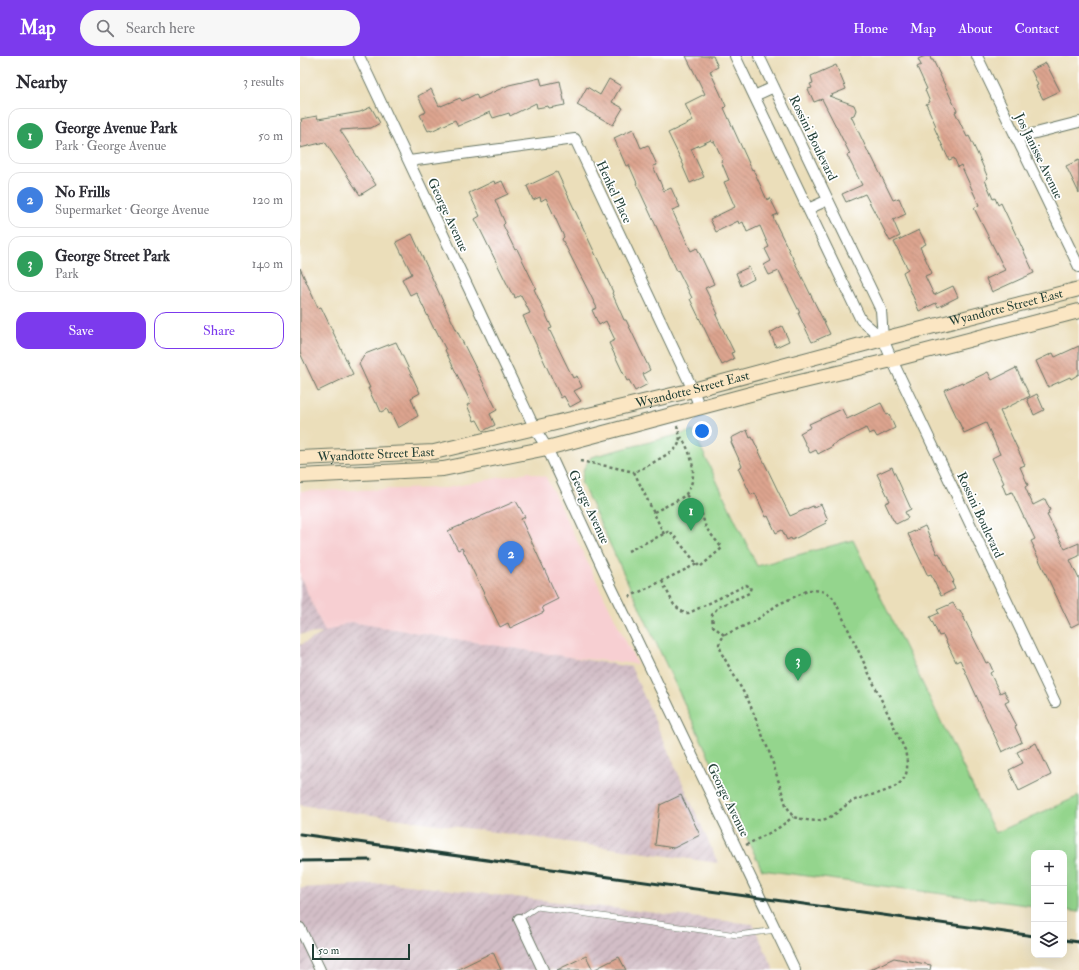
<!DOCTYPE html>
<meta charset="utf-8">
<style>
:root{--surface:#fff;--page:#f7f7f7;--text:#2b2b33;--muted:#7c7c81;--line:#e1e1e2;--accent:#7c3aed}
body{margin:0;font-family:"IM FELL Double Pica",serif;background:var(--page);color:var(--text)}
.controls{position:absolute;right:12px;bottom:12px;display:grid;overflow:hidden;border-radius:8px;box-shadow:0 4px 16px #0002}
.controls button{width:36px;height:36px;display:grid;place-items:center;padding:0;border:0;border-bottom:1px solid var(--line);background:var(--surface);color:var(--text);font:20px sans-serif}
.scale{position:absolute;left:12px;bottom:10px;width:98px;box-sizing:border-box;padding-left:4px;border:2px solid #1f3d34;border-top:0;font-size:11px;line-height:14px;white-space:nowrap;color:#1f3d34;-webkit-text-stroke:3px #fff;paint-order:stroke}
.you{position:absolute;left:402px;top:375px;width:14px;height:14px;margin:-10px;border:3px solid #fff;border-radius:50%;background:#1a73e8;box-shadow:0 0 0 6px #1a73e833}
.badge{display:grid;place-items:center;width:26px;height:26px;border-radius:50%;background:var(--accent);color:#fff;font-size:13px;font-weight:700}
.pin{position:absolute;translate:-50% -33px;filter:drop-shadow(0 1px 2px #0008)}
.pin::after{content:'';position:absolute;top:21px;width:14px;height:12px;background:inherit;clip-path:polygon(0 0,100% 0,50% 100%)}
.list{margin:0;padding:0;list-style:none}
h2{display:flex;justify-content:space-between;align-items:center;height:52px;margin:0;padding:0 16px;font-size:17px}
h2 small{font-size:13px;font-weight:400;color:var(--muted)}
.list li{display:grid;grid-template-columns:26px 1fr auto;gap:12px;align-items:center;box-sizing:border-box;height:56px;margin:0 8px 8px;padding:0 8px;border:1px solid var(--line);border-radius:12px}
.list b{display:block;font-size:15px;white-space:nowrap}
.list p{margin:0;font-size:13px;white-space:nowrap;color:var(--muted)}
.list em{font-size:13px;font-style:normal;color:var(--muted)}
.actions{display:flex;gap:8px;padding:12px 16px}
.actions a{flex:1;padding:9px 0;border:1px solid var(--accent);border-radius:12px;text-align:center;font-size:14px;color:var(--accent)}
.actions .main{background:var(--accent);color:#fff}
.icon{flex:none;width:22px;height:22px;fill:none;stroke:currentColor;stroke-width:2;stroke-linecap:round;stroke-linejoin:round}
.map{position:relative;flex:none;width:779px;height:914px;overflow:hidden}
header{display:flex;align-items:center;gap:24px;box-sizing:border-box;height:56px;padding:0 20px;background:var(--accent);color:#fff}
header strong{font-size:19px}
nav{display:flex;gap:22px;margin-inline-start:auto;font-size:14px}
.search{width:280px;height:36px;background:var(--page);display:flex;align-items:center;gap:10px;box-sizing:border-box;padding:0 14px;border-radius:22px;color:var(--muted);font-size:15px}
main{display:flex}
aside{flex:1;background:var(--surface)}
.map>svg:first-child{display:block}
</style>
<header>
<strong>Map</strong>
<div class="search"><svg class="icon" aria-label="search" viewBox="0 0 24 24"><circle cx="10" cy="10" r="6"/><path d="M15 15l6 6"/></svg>Search here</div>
<nav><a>Home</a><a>Map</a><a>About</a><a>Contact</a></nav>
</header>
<main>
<aside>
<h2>Nearby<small>3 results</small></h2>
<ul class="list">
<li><span class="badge" style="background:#2e9e5b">1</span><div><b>George Avenue Park</b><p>Park · George Avenue</p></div><em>50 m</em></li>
<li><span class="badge" style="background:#3f7fe0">2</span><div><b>No Frills</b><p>Supermarket · George Avenue</p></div><em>120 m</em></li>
<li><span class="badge" style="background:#2e9e5b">3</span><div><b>George Street Park</b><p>Park</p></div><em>140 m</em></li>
</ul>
<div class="actions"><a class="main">Save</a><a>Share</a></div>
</aside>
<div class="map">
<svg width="779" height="914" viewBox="0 0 779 914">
<defs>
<pattern id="industrial-furrows" width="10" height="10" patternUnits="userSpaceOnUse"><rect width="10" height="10" fill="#d2bdc6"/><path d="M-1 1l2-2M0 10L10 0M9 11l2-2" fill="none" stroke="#aa9ba2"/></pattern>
<pattern id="building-back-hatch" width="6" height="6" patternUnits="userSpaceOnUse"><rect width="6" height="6" fill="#dda48f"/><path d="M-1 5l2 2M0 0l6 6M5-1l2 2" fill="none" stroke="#b38776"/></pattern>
</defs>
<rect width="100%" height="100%" fill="#fff"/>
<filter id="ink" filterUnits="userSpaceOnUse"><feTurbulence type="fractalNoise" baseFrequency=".025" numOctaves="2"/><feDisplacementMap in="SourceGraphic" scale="8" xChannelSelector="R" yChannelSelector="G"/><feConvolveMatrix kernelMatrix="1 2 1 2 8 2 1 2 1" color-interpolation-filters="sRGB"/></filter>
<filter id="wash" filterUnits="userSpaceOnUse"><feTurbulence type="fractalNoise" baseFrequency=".012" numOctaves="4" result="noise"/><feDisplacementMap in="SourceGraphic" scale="16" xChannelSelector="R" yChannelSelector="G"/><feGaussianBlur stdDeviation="0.9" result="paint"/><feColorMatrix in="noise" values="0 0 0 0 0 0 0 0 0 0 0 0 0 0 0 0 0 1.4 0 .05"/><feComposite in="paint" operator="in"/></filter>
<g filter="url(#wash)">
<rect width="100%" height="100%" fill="#ebdeba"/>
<path fill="#f7cfd2" d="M 228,416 L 246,421 L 337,608 L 25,577 L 0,520 L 0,435 L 146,432 Z"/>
<path fill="url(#industrial-furrows)" d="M 0,520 L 25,576 L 50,566 L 331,611 L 418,807 L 0,749 L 0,589 L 24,577 L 0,578 Z
M 90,827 L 453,868 L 474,914 L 253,914 L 252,913 L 249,914 L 0,914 L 0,832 Z"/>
<path fill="#94d58d" stroke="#5a8960" d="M 393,375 L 457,510 L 553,484 L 695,777 L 779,740 L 779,856 L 764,854 L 764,797 L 734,797 L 734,850 L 462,814 L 281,426 L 284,412 L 291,401 Z"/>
<g id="blocks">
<path fill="url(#building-back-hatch)" d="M 386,0 L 413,0 L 418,11 L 410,15 L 426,50 L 424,52 L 452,114 L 453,113 L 467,144 L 470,142 L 478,158 L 473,160 L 474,164 L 530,278 L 512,286 L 498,257 L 500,257 L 479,215 L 469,219 L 464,209 L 471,205 L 465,193 L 469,191 L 460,170 L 447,176 L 443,166 L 439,168 L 438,165 L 416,176 L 410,163 L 435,151 L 424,126 L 429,124 L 421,105 L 423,104 L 414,85 L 412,86 L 411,84 L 391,93 L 404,121 L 390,127 L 383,111 L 384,110 L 368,77 L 393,65 L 385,48 L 405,38 Z
M 625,0 L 630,0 L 631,4 L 633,4 L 657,55 L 655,56 L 667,81 L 669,80 L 679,101 L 688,122 L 685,124 L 693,143 L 695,142 L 698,149 L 701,147 L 734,217 L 692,236 L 686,223 L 705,214 L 674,152 L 679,149 L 661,109 L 658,111 L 654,102 L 649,104 L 634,71 L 636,70 L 626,48 L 630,46 L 625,34 L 627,33 L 617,11 L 621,9 L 618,3 Z
M 746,7 L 760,35 L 743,43 L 736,30 L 738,29 L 731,14 Z
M 536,9 L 546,33 L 529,40 L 554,49 L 556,54 L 554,59 L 551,60 L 570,100 L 571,99 L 593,144 L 599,142 L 606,158 L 593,164 L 600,180 L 590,185 L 565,138 L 546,146 L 542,138 L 562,129 L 547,99 L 550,98 L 522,43 L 514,46 L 508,33 L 512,32 L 510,28 L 513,27 L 511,20 Z
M 240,22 L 242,29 L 260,25 L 265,49 L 249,52 L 248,50 L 237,52 L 236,47 L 210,60 L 209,57 L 193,62 L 190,56 L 158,70 L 155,64 L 131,75 L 130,74 L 128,75 L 120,59 L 126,56 L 118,40 L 131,33 L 139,50 L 141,49 L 141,50 L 160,42 L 162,45 L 176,38 L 178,43 L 209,29 Z
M 309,23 L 321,30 L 312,46 L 323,52 L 313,69 L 277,49 L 287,31 L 300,39 Z
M 71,51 L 80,67 L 71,72 L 40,74 L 76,129 L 60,139 L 25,86 L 0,92 L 0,67 L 2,66 L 1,63 L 17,60 L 18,63 L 60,56 Z
M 333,73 L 341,92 L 348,89 L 357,109 L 353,110 L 364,135 L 371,132 L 380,151 L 372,154 L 391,195 L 397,192 L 414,228 L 405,232 L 418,258 L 416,259 L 434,296 L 431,297 L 434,303 L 422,309 L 390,243 L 392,242 L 378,214 L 377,215 L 336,127 L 337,127 L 329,109 L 326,110 L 314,82 Z
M 779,104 L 779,137 L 766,110 Z
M 257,116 L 313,236 L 312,237 L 324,264 L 326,264 L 350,314 L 343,318 L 348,328 L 335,335 L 329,324 L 327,325 L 309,287 L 315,284 L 306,265 L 299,269 L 292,254 L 297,252 L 262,183 L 264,181 L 246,142 L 241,145 L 240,141 L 233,144 L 227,130 Z
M 194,125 L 195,128 L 202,125 L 208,138 L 195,144 L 205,167 L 203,169 L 215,194 L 217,193 L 236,232 L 234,233 L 252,272 L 249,273 L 273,322 L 277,320 L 282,331 L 274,335 L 281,345 L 270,351 L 264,340 L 261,342 L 223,260 L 230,257 L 221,239 L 215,242 L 214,238 L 212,238 L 175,163 L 180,160 L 169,137 Z
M 619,174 L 626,188 L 620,191 L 632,217 L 625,220 L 634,239 L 653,230 L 658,241 L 638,251 L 636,247 L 619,255 L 603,216 L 608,213 L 594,186 Z
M 112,178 L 151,263 L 197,354 L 190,358 L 195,369 L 183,375 L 177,364 L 174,365 L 167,349 L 171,347 L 145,294 L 146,294 L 135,272 L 134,273 L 116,236 L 110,239 L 102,223 L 112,218 L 96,186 Z
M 449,211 L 454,223 L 441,230 L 436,217 Z
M 0,212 L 18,252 L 21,251 L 53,318 L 18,335 L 0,297 Z
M 482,270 L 489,285 L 476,291 L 470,277 Z
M 96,286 L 120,337 L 111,342 L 118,360 L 98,372 L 91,357 L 89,358 L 87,353 L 81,356 L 77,347 L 75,347 L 68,332 L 70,332 L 59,308 L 65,298 Z
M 779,290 L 779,318 L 771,323 L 770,321 L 748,331 L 736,305 L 753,297 L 755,301 Z
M 716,312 L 730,340 L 700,355 L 725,409 L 720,411 L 728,429 L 725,431 L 733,449 L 745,443 L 750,454 L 748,455 L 749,458 L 747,459 L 765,493 L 779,487 L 779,500 L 770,504 L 779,523 L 779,567 L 771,571 L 733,491 L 734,491 L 731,485 L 735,483 L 725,462 L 724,462 L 712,436 L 706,438 L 702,428 L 704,427 L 692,402 L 700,398 L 686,367 L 664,377 L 644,334 L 662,326 L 663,328 L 688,316 L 692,324 Z
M 737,338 L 744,354 L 734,359 L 727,343 Z
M 581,347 L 587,359 L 589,358 L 595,372 L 577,381 L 574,376 L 569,378 L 566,372 L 532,389 L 533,390 L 518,398 L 516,394 L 510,397 L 500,377 L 511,371 L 509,368 L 542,353 L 547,363 Z
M 447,374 L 450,382 L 452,381 L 490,460 L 513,450 L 514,452 L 521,448 L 528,464 L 525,465 L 526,467 L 492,484 L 491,482 L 487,484 L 482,474 L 476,477 L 468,460 L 466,461 L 455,437 L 451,439 L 438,412 L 442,410 L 431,386 L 432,386 L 431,382 Z
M 592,411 L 611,453 L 605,456 L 608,462 L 596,468 L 594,464 L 593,464 L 585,447 L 590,445 L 577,418 Z
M 216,445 L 225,461 L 221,463 L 258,543 L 242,551 L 244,556 L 210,572 L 208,567 L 200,571 L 162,492 L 158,494 L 148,475 Z
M 625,470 L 637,498 L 639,497 L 654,525 L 652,527 L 655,533 L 641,540 L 631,519 L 628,520 L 608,478 Z
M 653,547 L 657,554 L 660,554 L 686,607 L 689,606 L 693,615 L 690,617 L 700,637 L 704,635 L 709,645 L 705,647 L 717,670 L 715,671 L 722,686 L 702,696 L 660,604 L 656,606 L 643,579 L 639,580 L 630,561 L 639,557 L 637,554 Z
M 736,687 L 751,719 L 719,735 L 709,714 L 723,707 L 717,696 Z
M 381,739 L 400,779 L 374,792 L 355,789 L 360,749 Z
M 193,896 L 201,914 L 156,914 Z
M 286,900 L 293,914 L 319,901 L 326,914 L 257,914 Z
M 594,902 L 631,909 L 630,914 L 569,914 Z"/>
</g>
</g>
<g filter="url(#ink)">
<use href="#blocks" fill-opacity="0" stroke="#667563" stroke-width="1"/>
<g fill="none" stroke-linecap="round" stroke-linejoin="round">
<g stroke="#667563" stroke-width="6">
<path id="lane" d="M 219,863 L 237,851 L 437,879 L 476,874"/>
</g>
<g stroke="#667563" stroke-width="12">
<path id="street" d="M 59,0 L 235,373 L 247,392 L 309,526 L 495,914
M 435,0 L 561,264 L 583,283
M 459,0 L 581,254 L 583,283 L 592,304 L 755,646
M 677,0 L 779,211
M 454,40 L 474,31
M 716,82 L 779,66
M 109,105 L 275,83 L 393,334 L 400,352
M 508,153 L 528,144
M 219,863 L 243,914
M 0,872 L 20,914"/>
</g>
<g stroke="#667563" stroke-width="16">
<g id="secondary">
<path id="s1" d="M 0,402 L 134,396 L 393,334 L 583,283 L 779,233"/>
<path d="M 0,420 L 143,413 L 247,392 L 458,336 L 592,304 L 779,255"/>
</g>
</g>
<path stroke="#667563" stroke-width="2.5" stroke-dasharray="3 3" stroke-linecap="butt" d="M 280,405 L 312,411 L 334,416
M 386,439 L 401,455 L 406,472 L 422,492 L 400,511 L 397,508
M 354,456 C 360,453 382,443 386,438 C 399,421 392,397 381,381
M 364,478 L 334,416 C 341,414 373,396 377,391 C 382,384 379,376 377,370
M 328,495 L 370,475 L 397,508 L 329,541
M 362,525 L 374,549 L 384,557 L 389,557 L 446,529 L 451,531 L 449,537 L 418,551 L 412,559 L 413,570 L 424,579
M 509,534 C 520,534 527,535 534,543 L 605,694 C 607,705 610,717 601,726 C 587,739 564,738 549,747 C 541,753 531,763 521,764 C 511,766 502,763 493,761 L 486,749 L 470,698 L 449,646 L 422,598 L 419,588 L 424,579 L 455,565 L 477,549 Z
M 446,789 L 477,773 L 493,761"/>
<use href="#lane" stroke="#fff" stroke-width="5"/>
<use href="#street" stroke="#fff" stroke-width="10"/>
<use href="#secondary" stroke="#fbe6c3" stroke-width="14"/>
<path stroke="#1f3d34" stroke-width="3" d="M 0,778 L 734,880
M 0,805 L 70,804
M 764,884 L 779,886"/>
</g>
</g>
<g text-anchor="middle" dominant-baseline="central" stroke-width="3.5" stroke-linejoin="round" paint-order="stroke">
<g font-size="13" fill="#1f3d34" stroke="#fff">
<text transform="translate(513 82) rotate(64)">Rossini Boulevard</text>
<text transform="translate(739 100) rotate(64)">Jos Janisse Avenue</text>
<text transform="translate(314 136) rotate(65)">Henkel Place</text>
<text transform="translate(148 159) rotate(65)">George Avenue</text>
<text stroke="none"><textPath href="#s1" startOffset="724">Wyandotte Street East</textPath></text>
<text stroke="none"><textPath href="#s1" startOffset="400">Wyandotte Street East</textPath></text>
<text stroke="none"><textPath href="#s1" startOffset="76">Wyandotte Street East</textPath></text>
<text transform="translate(289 451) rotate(65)">George Avenue</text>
<text transform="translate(680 459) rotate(65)">Rossini Boulevard</text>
<text transform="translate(428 744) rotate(64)">George Avenue</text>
</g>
</g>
</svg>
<div class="controls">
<button>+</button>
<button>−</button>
<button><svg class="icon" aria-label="layers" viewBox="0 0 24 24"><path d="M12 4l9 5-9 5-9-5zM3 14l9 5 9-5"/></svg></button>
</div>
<div class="scale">50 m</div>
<div class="you"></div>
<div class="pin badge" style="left:391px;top:475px;background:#2e9e5b">1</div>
<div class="pin badge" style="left:211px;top:518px;background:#3f7fe0">2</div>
<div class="pin badge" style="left:498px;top:625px;background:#2e9e5b">3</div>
</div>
</main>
